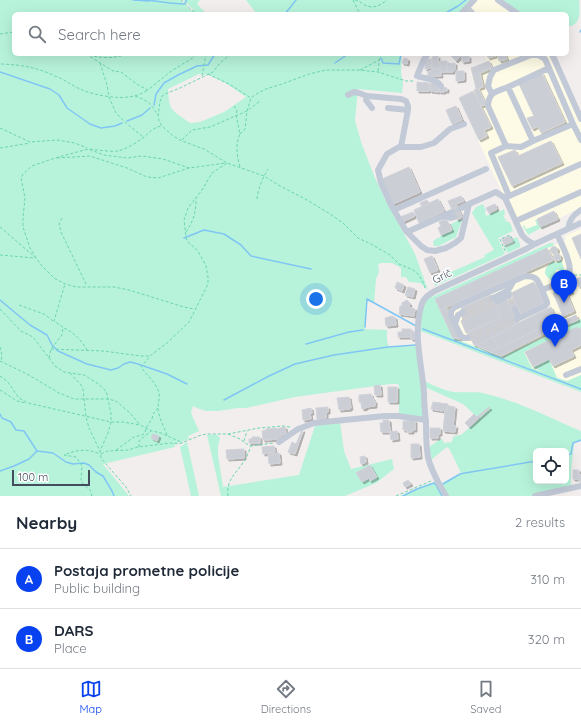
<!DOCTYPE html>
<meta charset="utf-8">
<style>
:root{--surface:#fff;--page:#f6f6f7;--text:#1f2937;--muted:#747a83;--line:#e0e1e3;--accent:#0841f0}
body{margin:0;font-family:Quicksand,sans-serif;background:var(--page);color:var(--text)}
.controls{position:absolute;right:12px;bottom:12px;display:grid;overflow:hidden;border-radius:6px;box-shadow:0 4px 16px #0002}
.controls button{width:36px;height:36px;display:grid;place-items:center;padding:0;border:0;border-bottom:1px solid var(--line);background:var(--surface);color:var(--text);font:20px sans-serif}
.scale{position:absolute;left:12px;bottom:10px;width:78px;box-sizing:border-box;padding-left:4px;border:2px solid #444d5d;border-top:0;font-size:11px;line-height:14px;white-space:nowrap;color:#444d5d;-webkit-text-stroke:3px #fff;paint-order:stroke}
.you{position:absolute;left:316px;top:299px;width:14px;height:14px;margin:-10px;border:3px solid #fff;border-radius:50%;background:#1a73e8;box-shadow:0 0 0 6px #1a73e833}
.badge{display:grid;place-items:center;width:26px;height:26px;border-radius:50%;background:var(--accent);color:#fff;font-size:13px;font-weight:700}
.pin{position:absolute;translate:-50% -33px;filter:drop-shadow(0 1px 2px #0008)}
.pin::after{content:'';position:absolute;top:21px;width:14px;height:12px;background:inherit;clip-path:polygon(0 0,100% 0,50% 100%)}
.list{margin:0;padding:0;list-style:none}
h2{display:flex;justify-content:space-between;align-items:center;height:52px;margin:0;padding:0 16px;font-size:17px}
h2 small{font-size:13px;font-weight:400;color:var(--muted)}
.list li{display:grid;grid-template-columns:26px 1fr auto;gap:12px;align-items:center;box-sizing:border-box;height:60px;padding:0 16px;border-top:1px solid var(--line)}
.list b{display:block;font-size:15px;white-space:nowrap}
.list p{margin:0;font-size:13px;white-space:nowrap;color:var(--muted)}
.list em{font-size:13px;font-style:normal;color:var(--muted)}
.icon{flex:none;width:22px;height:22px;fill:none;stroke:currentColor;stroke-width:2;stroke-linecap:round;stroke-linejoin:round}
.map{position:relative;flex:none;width:581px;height:496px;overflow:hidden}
.search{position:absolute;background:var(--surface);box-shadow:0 4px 16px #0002;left:12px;right:12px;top:12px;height:44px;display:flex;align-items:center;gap:10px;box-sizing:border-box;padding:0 14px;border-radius:6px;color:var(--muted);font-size:15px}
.sheet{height:172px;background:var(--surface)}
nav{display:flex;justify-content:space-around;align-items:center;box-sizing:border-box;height:56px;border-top:1px solid var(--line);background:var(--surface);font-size:11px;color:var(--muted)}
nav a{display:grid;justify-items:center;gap:2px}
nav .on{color:var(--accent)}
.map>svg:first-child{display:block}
</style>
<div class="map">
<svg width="581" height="496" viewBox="0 0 581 496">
<defs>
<filter id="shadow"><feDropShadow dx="2" dy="2" stdDeviation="0" flood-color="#0004"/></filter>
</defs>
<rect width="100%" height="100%" fill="#f1eeed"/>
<path fill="#fdfbe5" d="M 476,0 L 495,0 L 515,14 L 463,14 Z
M 485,54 L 548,54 L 581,122 L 581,207 L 527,235 L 523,227 L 520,228 L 499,186 L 459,98 L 475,89 L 470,68 L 487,61 Z
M 581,229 L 581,375 L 567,381 L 453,338 L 435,299 L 566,240 L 565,236 Z"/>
<path fill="#b7f3da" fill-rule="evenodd" d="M 0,0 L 180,0 L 193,12 L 193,9 L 183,0 L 200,0 L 197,4 L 207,14 L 14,14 L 14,54 L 402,54 L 401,72 L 403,83 L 402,93 L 358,89 L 355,120 L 361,142 L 375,178 L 386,201 L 415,254 L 428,290 L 420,283 L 409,282 L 406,277 L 401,277 L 401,268 L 392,263 L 381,263 L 378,265 L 379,272 L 376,279 L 374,303 L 367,301 L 365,329 L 387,330 L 387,341 L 389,347 L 417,346 L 422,386 L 423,416 L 422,417 L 399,415 L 399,386 L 398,384 L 390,384 L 295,397 L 246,408 L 238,408 L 218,411 L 206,411 L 197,408 L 193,406 L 191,413 L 199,431 L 188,436 L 189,439 L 175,444 L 175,447 L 103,464 L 129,496 L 0,496 ZM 199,74 L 209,75 L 227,84 L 246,97 L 224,112 L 200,122 L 190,123 L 177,114 L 171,108 L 169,101 L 168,89 Z
M 246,0 L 471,0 L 458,14 L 452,14 L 449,11 L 443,14 L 257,14 Z
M 503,0 L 579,0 C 580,14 581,25 567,27 L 567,14 L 522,14 Z
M 483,204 L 486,211 L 485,212 L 486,216 L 498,210 L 499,212 L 504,209 L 505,214 L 503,216 L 506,220 L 504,221 C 511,221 511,225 513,231 L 498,238 L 505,254 L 435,286 L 433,280 L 485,257 L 484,255 L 494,250 L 472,213 L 476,207 Z
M 558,218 L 559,218 L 528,235 L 523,226 L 524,225 L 526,229 L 537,225 L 535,220 L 537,220 L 540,227 Z
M 461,219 L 462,220 L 456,237 L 439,246 L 434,246 L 433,243 L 434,240 L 440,237 L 440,236 L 453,230 L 451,224 Z
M 517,237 L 520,244 L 520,247 L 508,253 L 505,248 L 515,243 L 513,239 Z
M 550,243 L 553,243 L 554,245 L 435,300 L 453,338 L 502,357 L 581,319 L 581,328 L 578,329 L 577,327 L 524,352 L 532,368 L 545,373 L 533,367 L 549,359 L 557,378 L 567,381 L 581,375 L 581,392 L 426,333 L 420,331 L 422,306 L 431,295 L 432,297 L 438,294 Z
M 561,260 L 564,268 L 564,272 L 561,274 L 559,269 L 555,271 L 559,279 C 553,282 548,280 545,273 C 545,267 549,264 554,261 L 555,263 Z
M 424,381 C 433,385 443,390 453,392 C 464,393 476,391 487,394 C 520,402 550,418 581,431 L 581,441 L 574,443 L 571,471 L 571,486 L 531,496 L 449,496 L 442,483 L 461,473 L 450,450 L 447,447 L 443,450 L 431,460 L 429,447 L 439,440 L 442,439 L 444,443 L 452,442 L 453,437 L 458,435 L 461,435 L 479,419 L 463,404 L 425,387 ZM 536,451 L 566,451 L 566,481 L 536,481 Z
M 340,422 L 344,451 L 351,469 L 392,459 L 394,469 L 376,483 L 345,496 L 221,496 L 207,435 L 217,435 L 220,438 L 218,446 L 218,455 L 223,487 L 299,475 L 315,426 Z
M 187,442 L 199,496 L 191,496 L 180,447 Z
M 434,482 L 437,482 L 445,496 L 400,496 L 415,489 Z"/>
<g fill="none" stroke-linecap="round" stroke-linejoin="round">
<path stroke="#80c6f4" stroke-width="1.5" d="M 133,0 L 149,1
M 147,0 L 170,3 L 183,4 L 184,4 L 186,2 L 186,0
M 285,14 L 296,0
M 444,14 L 458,6 L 466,0
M 580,32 L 581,30
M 376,54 L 377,55
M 381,58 L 383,63 L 399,64 L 401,54
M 335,63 L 348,54
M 0,72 L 50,89 L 59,95 L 67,108 L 90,124 L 101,128 L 115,126 L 122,123
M 154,105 L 156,94 L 164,83 L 178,75 L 197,66 L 208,65 L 215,54
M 127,121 L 142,115 L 150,108
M 184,238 L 204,230 L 224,234 L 241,245 L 251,256 L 311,269
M 0,300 L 30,325 L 47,335 L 52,345 L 58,351 L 87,364 L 111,370 L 118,368 L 124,364 L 130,362 L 138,364 L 167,374 L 187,384
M 365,327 L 367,299 L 416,326
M 423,329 L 581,389
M 306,344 L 349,332 L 363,330
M 224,400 L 269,376 L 295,364 L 334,355 L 388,347 L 416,345
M 0,414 L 2,418 L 11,422 L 16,430 L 24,431 L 37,451
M 566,455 L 571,454 L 573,443 L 581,440
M 0,471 L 14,466 L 29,459 L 37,451 L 53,453 L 66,462 L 73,464 L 84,463 L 89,465 L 96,472 L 103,476 L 112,491 L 114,496
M 443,484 L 460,474 L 465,473 L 536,461
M 437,487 L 442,496
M 403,496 L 417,489 L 434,483 L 437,486"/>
</g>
<path fill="#ccced6" stroke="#d1d2da" filter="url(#shadow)" d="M 471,8 L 477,14 L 465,14 Z
M 449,54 L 459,54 L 461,56 L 456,61 Z
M 487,54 L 501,54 L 488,58 Z
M 503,54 L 505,54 L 507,59 L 499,61 L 498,55 Z
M 438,56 L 438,62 L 440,62 L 440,68 L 432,69 L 432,57 Z
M 462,56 L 469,56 L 469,61 L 462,62 Z
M 404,58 L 408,59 L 407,64 L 402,63 Z
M 427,59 L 431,59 L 432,68 L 425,69 L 425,62 Z
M 440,61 L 447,61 L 447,72 L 441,72 Z
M 489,61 L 492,68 L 480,73 L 483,87 L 476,89 L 471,68 Z
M 455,63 L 455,70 L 453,70 L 453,72 L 447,72 L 447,64 Z
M 432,69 L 440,69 L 441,76 L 428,76 L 428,71 L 432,71 Z
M 456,71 L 464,71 L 464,80 L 456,81 Z
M 542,73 L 565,122 L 541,133 L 538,126 L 532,129 L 527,118 L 534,116 L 519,84 Z
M 417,82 L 429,83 L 429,91 L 417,91 Z
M 430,83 L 439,83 L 438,92 L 430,91 Z
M 439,87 L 447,88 L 447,91 L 444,91 L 444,92 L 439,92 Z
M 478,88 L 486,104 L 481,106 L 474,90 Z
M 473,91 L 491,127 L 484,130 L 487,136 L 479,140 L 459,98 Z
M 456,106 L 462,120 L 452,124 L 446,110 Z
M 551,141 L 562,163 L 512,186 L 498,157 L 515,150 L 518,156 Z
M 409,167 L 420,192 L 393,204 L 382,179 Z
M 461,196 L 464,201 L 456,204 L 462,217 L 457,220 L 448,201 Z
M 438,199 L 444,211 L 419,223 L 414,210 Z
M 427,200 L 428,204 L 422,207 L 420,203 Z
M 495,204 L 497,209 L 489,213 L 486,208 Z
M 554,211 L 558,219 L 540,227 L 537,219 Z
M 413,212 L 415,216 L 402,222 L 400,217 Z
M 445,219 L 447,223 L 448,222 L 452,230 L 441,235 L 438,228 L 441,226 L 439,222 Z
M 581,234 L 581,259 L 572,238 Z
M 510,236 L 513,241 L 504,245 L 502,239 Z
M550.5 250a3.5 3.5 0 1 1 7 0a3.5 3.5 0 1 1-7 0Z
M 547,248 L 553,260 L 440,310 L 435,299 Z
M553.5 257a3.5 3.5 0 1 1 7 0a3.5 3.5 0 1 1-7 0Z
M 432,256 L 438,270 L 430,273 L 424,259 Z
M 581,277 L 581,286 L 579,287 L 576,279 Z
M 397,282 L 404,285 L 402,291 L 395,288 Z
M 534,282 L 544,303 L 521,314 L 511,293 Z
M 569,284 L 572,292 L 567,294 L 574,311 L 563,316 L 553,293 Z
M 408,287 L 415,289 L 413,297 L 405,295 Z
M 491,295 L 501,317 L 466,333 L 461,321 L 463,319 L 462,315 L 464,314 L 461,308 Z
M 514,299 L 517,306 L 511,308 L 508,302 Z
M 407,300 L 410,304 L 409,307 L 415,309 L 414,316 L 399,314 L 400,306 L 402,306 L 402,303 Z
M 493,300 L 507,300 L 518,323 L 493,337 L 476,345 L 474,345 L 468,333 L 501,317 Z
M 551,307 L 557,321 L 498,348 L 493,337 L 518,323 Z
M 446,308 L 460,339 L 453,338 L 440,310 Z
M 576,315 L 578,320 L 565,325 L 563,321 Z
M 393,316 L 393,318 L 395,317 L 396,325 L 386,326 L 385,318 Z
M 557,321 L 559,326 L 501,356 L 490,352 Z
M 577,327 L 578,329 L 581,328 L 581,345 L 571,350 L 574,356 L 553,366 L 549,359 L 533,367 L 525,352 Z
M 402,329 L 411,329 L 411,337 L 398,337 L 398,332 L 402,332 Z
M 411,332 L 415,332 L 415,339 L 411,339 Z
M 493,337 L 498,348 L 490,352 L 476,345 Z
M 380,385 L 381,395 L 375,395 L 374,386 Z
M 388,387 L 397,387 L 397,402 L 388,402 Z
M 371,394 L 372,398 L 373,398 L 374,401 L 375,401 L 375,406 L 366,407 L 366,408 L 362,409 L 361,402 L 359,402 L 359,395 Z
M 349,397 L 351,408 L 350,408 L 350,409 L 339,410 L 337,398 Z
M 433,402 L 448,404 L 446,410 L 443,410 L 443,411 L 431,409 Z
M 447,406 L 455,407 L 453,426 L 456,426 L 455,432 L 443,431 L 445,411 L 447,411 Z
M 328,407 L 328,412 L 326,412 L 326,418 L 317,419 L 316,408 Z
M 489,407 L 490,408 L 469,427 L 465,423 L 474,414 L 477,417 Z
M 311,408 L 312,413 L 310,413 L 311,419 L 303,420 L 302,410 Z
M 383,420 L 389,420 L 390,432 L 381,432 L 380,423 L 383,423 Z
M 407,420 L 415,421 L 415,430 L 412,430 L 412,432 L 407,432 L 407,430 L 403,430 L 403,421 L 407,421 Z
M 285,427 L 286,434 L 280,435 L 281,439 L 263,440 L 262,431 L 266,430 L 266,429 L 276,428 L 276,429 Z
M 430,428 L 440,428 L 440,434 L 438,434 L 438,438 L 430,438 Z
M 302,430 L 303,430 L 295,454 L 288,452 L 292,442 L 296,444 Z
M 397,431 L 398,439 L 391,440 L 390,432 Z
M 153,434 L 159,436 L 157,441 L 151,438 Z
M 252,437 L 260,437 L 260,443 L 249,443 L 249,439 L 252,439 Z
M 411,444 L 419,444 L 420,457 L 411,458 Z
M 274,446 L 275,452 L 263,454 L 262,447 Z
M 244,449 L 244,458 L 227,459 L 226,450 Z
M 279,453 L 280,463 L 269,464 L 268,455 Z
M 365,456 L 366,462 L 361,464 L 360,457 Z
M 370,465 L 377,477 L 370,481 L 369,478 L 362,482 L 356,473 Z
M 573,470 L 579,470 L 579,475 L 581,475 L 581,481 L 579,481 L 579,479 L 573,479 Z
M 408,480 L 411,484 L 405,487 L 403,483 Z"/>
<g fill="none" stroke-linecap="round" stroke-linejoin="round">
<path stroke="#ceced0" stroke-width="6" stroke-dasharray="6 3" stroke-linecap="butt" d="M 454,217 L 461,214
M 510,299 L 515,309
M 463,312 L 493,298
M 462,318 L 497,301
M 468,338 L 475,337 L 517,319"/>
<path stroke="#6cd4b4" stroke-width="1" stroke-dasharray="3 2" stroke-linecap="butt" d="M 181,0 L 196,14
M 353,0 L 360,14
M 355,0 C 359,1 360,2 363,4 C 373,10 379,6 387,0
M 0,34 L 14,32
M 86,54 L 113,71 L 121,72 L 138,85 L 148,90 L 170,72 L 194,57 L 195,54
M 231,54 L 220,63 L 213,72 L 180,88 L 165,94 L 162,96 L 160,102 L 158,116 L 159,121 L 162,126 L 173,136 L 182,141 L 204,149 L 227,163 L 264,176 L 280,186 L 307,200 L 330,214 L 343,223 L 358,238 L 371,244 L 390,255 L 399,264 L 413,270 L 418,274 L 423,282 L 426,290
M 89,55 C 104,59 115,58 129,54
M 100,63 L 107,85 L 109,97 L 116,113 L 126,123 L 143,137
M 1,64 C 22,65 36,67 55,76 C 64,79 71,85 80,89 C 93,95 119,100 134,96 C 139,95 144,92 148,90
M 360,70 L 379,60
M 378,71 L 380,54
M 208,74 L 229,84 L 251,98
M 202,76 L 206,54
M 135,96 C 150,102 149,102 158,115
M 234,106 L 237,110 L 236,115 L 240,134 C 235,144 237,157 240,167
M 0,128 L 30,142 L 57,140 L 75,143 L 87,148
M 240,134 L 245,129 L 247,111 L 251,98 L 258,93 L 266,89 L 282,84 L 309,74 L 326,70 L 359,70 L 378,72 L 406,81 L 415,81
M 182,140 L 192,130 L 210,127 L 247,111 L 260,101
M 0,148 L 30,143
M 90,149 C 97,150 112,152 118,151 C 124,150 138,142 143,138 C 149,133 152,128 161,126
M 57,158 L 90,156 L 127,168 L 147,177 L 158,178 L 189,168
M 257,199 C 258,189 263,177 268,169
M 62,218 L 59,224 L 61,232 L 87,286
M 0,227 L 36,258 L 42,266 L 54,278 L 65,284 L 76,287 L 114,287 L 129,290 L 184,307 L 194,309
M 186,232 C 194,220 196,212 196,198
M 504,247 L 514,242 L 510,235 L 500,239 L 506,253
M 0,255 L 35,258
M 36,258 L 30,248 L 23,227 L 23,218 L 25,198 L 21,178 L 23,174 L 32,166 L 55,158 L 88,149 L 104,155 L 127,158 L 142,156 L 163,159 L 189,168 L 226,163
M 574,275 L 581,275
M 19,305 L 44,314 L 53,321
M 0,309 L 21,331 L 33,337 L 55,366 L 64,372 L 84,375 L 97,383 L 105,390 L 107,394 L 111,414 L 111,422 L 108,433 L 100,451
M 64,328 C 75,333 81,340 87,350
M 0,347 L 2,355 L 1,361
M 51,349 L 103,351 L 141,356 L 150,356
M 49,358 L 51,349 L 62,335 L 63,327 L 54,321 L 65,284
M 0,361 L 27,374 L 59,393 L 74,399 L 108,399 L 116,401 L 130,413 L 140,425
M 70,373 L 81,385 L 83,389 L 86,417 L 89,428 L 100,451 L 101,458 L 106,464 L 126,487 L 131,496
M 0,376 L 7,381 L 19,398 L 28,403 L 111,422 L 123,422 L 140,425 L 152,431 L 161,433 L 183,443
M 0,390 L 17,401 L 26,403
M 228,434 L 240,439 L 245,443 L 251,446 L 273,443
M 167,435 C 164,427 159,418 158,409 C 158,403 160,398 159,393 C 156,382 147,376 141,367 L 151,355 L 167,343 L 189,322 L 208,284 L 208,277 L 206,266 L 198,251 L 187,241 L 186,237 L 184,220 L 188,208 L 202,190 L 212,173 L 227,163
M 244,441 L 247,431
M 139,447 L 139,441 L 151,431
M 116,450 L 134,437 L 142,435 L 145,433 L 146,428 L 152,419 L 153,414 L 158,408
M 101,454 L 108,451 L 128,450 L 138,447 L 171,443 L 179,444 L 201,435 L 207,434 L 228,434 L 259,428 L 283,426 L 290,427
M 91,496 L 92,495 L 91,491 L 83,484 L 81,479 L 82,466 L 76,457 L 64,455 C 76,450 87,448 100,454
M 228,496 C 226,479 236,474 244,461 C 247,457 249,451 251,446
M 396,496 L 431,481"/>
<path stroke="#c3cad7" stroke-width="6" d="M 498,0 L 518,14
M 461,14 L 474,0
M 428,54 L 424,59 L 417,76 C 425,79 436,78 441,86
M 552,54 L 581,119
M 492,94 L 488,86 L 490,77 L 494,70 L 531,55 L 538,55 L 545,59 L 549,68 L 508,87
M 348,95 L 354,92 L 359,93 L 367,96 L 401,99 L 406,101 L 408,106 L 408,110
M 367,96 L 366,100 L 372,108
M 388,108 L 408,110 L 401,147
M 464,124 L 450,129 L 434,143 L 421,147 L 399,147 L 387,154 L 378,170 L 381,183 L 391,205 L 406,231 L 421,246 L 427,250 L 435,251 L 446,248 L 455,243 L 461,238 L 469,204 L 496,192 L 505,198 L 522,235 C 526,240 529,242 535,244
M 573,124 L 581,140
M 533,141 L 573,124 L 549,68
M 509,196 L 581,164
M 505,198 L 509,196 L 491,153 L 506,146 L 488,106 C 489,91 496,92 508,87 L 533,141 L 521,147 L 506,146
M 459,209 L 469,204
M 394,210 L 486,169
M 443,216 L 451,218 L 454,217
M 516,221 L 581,192
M 568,229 C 569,220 573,215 581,210
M 407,232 L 452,212
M 493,298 C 503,293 509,292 513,282
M 497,301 L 509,296 L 508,290
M 515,309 L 519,318
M 517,319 L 545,306 L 547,304 L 547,302 L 542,290 C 549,287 559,284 565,279 C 567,277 568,276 569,274 C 573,265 561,243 557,234
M 455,324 L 458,315 L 463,312
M 468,338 L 464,338 L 461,336 L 451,316 L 451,311 L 455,307 L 525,276 C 537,276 538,280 542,290
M 566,375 L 581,369
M 279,442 L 298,429 L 314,423 L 385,416 L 398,416 L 426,420
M 446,496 C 439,484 431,471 428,457 C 426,446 426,434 426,423 C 425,413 424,403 424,393 C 422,365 413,335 421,307 C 423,298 429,294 437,290 L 526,249 L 535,244 L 581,223
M 535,496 L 553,492 L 581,486"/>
</g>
<g text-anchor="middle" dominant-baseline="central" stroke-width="3" stroke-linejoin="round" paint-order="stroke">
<g font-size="11" fill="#444d5d" stroke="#fff">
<text transform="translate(442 276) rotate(-26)">Grič</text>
</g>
</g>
</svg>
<div class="controls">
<button><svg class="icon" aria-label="locate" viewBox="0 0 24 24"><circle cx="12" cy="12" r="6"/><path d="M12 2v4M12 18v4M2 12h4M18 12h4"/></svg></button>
</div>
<div class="scale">100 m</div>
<div class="you"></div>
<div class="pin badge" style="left:555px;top:347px">A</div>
<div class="pin badge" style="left:564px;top:303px">B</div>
<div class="search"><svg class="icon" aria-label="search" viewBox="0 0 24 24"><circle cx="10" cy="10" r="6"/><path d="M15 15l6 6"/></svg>Search here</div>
</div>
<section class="sheet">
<h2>Nearby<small>2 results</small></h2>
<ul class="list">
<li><span class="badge">A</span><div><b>Postaja prometne policije</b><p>Public building</p></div><em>310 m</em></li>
<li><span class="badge">B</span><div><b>DARS</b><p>Place</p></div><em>320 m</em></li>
</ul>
</section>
<nav>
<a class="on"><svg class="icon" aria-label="map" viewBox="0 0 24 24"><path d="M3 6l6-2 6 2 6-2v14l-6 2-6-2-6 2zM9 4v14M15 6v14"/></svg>Map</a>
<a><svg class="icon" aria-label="directions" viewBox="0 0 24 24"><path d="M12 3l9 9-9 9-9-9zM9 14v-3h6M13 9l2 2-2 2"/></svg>Directions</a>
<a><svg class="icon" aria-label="saved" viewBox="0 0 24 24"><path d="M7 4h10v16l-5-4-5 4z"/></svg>Saved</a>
</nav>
